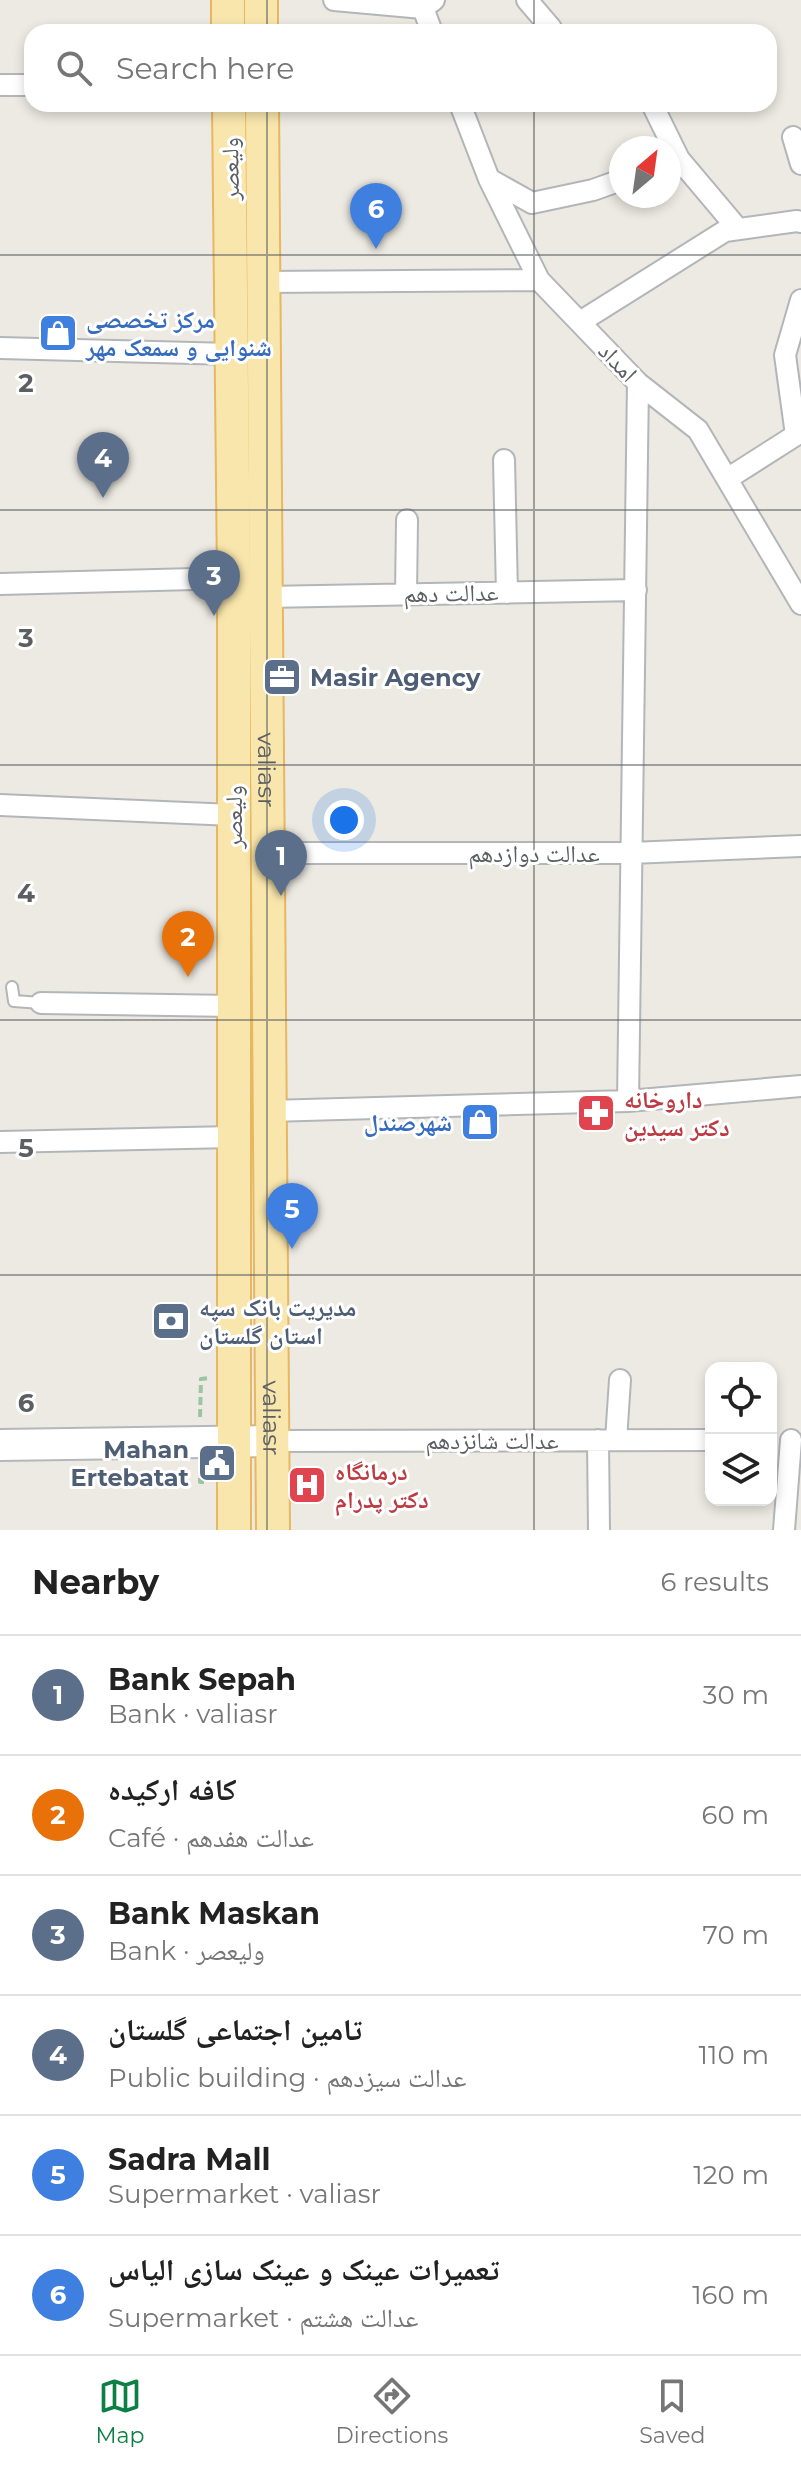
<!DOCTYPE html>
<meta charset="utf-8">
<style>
:root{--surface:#fff;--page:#f2f2f2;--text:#222;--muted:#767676;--line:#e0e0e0;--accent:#0b8043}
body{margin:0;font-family:Montserrat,"Noto Naskh Arabic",sans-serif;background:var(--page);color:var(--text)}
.controls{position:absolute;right:24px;bottom:24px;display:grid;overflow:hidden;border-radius:16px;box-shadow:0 4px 12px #0003}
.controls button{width:72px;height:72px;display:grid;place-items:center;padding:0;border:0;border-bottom:2px solid var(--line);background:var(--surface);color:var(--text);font:40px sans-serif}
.compass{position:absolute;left:609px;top:136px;width:72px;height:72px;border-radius:50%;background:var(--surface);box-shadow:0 4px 12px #0003;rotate:29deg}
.you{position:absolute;left:344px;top:820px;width:28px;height:28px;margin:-20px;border:6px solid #fff;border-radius:50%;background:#1a73e8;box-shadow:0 0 0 12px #1a73e833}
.badge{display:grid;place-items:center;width:52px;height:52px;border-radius:50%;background:var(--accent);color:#fff;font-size:26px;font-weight:700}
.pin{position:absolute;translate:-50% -66px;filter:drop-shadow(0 2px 4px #0008)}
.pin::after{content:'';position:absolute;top:42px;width:28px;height:24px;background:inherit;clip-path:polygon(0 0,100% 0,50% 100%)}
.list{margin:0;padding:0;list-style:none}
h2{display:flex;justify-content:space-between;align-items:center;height:104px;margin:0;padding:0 32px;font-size:34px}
h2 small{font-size:26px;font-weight:400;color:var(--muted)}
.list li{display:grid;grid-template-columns:52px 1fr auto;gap:24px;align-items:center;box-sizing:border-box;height:120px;padding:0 32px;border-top:2px solid var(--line)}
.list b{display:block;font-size:30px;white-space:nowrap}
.list p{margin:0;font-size:26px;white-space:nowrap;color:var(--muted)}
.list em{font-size:26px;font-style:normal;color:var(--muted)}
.icon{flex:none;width:44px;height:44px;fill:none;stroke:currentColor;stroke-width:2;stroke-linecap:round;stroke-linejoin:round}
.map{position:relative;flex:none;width:801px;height:1530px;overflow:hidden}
.search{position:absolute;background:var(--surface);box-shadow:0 4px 12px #0003;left:24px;right:24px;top:24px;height:88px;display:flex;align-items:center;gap:20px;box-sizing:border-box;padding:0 28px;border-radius:24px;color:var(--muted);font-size:30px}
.sheet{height:824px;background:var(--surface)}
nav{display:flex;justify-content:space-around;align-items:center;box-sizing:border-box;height:112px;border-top:2px solid var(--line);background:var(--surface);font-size:22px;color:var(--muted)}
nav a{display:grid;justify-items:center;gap:4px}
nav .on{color:var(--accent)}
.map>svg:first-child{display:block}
</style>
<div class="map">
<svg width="801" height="1530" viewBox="0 0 801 1530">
<rect width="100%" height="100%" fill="#edeae3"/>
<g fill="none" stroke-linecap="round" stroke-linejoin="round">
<g stroke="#b3b6b9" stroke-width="14">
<path id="lane" d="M 12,987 L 14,1001 L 41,1003"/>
</g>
<g stroke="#b3b6b9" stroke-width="24">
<path id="street" d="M 334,0 L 423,8 L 434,0
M 527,0 L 551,28
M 423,8 L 432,32
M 0,85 L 32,85
M 460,104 L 489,179 L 539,280 L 638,383 L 698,430 L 801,604
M 652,104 L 679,159 L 738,229
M 793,137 L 801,164
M 489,179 L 532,203 L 593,190 L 621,180
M 263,282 L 539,280
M 580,322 L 725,231 L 797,221 L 801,222
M 0,348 L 231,354
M 504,460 L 507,593
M 727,479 L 796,435 L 785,355 L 801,300
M 0,584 L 234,578
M 406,594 L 407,520
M 265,597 L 636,590
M 0,805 L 233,815
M 267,853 L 631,853 L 801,846
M 41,1003 L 233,1006
M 628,1101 L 638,383
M 269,1111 L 628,1101 L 801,1086
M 0,1142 L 233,1137
M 598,1440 L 599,1530
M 616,1440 L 620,1380
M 272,1441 L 711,1440
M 784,1530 L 791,1440"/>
</g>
<g stroke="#b4b8bc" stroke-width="34">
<path id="secondary" d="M 0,1445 L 272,1441"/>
</g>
<g stroke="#e7b762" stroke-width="36">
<g id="primary">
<path d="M 228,0 L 228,32"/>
<path d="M 261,0 L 261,32"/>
<path d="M 229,104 L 234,578 L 234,1530"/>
<path id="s1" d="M 262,104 L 273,1530"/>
</g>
</g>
<path stroke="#9cc5a4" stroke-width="4" stroke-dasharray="8 4" stroke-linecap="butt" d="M 200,1417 L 201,1379 L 209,1378
M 200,1466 L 200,1482 L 207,1482"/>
<use href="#lane" stroke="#fff" stroke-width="10"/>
<use href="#street" stroke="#fff" stroke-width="20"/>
<use href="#secondary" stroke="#fff" stroke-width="30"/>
<use href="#primary" stroke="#f9e6ac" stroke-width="32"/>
</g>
<path fill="none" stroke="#5b5f62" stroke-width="2" stroke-opacity="0.55" d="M 267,0 L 267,32M 534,0 L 534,32M 267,104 L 267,1530M 534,104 L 534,1530M 0,255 L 801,255M 0,510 L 801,510M 0,765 L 801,765M 0,1020 L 801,1020M 0,1275 L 801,1275"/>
<defs>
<g id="shop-square" transform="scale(2)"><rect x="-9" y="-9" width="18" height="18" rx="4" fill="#3f7fe0" stroke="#fff"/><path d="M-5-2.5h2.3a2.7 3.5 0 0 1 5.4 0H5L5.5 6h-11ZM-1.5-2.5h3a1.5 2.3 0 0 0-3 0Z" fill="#fff"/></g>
<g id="office-square" transform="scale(2)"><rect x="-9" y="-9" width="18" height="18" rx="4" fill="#5c6f8a" stroke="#fff"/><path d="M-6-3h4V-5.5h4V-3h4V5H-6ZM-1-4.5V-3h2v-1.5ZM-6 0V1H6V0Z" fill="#fff"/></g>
<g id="pharmacy-square" transform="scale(2)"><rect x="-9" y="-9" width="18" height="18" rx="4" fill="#e0444e" stroke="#fff"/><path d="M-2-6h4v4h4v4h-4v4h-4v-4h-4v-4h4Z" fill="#fff"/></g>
<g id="bank-square" transform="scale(2)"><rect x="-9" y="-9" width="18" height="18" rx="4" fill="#5c6f8a" stroke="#fff"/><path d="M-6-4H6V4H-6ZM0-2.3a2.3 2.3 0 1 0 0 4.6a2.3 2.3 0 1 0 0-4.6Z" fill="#fff"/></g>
<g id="civic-square" transform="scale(2)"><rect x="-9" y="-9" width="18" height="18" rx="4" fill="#5c6f8a" stroke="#fff"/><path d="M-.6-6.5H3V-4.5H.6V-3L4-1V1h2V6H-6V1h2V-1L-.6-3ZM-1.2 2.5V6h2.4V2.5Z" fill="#fff"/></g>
<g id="hospital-square" transform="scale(2)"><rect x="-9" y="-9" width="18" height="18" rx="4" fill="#e0444e" stroke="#fff"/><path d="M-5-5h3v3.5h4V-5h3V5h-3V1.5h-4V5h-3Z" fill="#fff"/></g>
</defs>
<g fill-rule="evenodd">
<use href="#shop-square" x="58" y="333"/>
<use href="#office-square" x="282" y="677"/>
<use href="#pharmacy-square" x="596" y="1113"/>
<use href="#shop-square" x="480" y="1122"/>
<use href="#bank-square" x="171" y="1321"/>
<use href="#civic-square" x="217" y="1463"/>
<use href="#hospital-square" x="307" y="1485"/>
</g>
<g text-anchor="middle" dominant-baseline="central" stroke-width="6" stroke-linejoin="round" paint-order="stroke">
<g font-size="24" fill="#5b5f62" stroke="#fff">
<text transform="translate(230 169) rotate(-91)">ولیعصر</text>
<text transform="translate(618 362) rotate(46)">امداد</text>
<text transform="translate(451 593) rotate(-1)">عدالت دهم</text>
<text stroke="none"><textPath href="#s1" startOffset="666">valiasr</textPath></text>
<text transform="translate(233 817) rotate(-90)">ولیعصر</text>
<text x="534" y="853">عدالت دوازدهم</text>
<text stroke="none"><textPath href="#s1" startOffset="1314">valiasr</textPath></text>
<text x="492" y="1440">عدالت شانزدهم</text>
</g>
<g font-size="24" font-weight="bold" fill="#366cbe" stroke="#fff" text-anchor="start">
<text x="86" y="319">مرکز تخصصی<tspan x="86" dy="28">شنوایی و سمعک مهر</tspan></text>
<text x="452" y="1122" text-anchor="end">شهرصندل</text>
</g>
<g font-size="24" font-weight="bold" fill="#4e5e75" stroke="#fff" text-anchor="start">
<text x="310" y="677">Masir Agency</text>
<text x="199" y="1307">مدیریت بانک سپه<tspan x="199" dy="28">استان گلستان</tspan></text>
<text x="189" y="1449" text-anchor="end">Mahan<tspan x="189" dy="28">Ertebatat</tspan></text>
</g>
<g font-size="24" font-weight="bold" fill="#be3a42" stroke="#fff" text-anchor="start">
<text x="624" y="1099">داروخانه<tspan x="624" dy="28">دکتر سیدین</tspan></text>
<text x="335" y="1471">درمانگاه<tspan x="335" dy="28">دکتر پدرام</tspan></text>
</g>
</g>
<g font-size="26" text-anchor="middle" font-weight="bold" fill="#5b5f62" stroke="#fff" stroke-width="6" stroke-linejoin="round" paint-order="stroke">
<text x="26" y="392">2</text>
<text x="26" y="647">3</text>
<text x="26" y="902">4</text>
<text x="26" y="1157">5</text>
<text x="26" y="1412">6</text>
</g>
</svg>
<div class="controls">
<button><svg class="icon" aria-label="locate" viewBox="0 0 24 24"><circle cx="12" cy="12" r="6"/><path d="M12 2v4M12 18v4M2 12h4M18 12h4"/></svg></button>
<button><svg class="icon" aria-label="layers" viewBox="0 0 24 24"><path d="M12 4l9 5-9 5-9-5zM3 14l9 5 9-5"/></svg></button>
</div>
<svg class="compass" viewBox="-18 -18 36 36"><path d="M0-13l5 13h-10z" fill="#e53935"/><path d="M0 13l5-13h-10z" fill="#767676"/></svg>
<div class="you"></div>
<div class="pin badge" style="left:281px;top:896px;background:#5c6f8a">1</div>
<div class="pin badge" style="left:188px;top:977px;background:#e8710a">2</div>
<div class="pin badge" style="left:214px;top:616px;background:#5c6f8a">3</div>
<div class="pin badge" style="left:103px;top:498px;background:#5c6f8a">4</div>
<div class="pin badge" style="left:292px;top:1249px;background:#3f7fe0">5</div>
<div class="pin badge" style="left:376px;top:249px;background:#3f7fe0">6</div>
<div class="search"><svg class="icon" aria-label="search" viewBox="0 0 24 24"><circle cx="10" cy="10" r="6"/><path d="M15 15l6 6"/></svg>Search here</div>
</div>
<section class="sheet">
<h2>Nearby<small>6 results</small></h2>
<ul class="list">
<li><span class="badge" style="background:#5c6f8a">1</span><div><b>Bank Sepah</b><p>Bank · valiasr</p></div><em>30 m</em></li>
<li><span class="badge" style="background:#e8710a">2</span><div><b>کافه ارکیده</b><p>Café · عدالت هفدهم</p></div><em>60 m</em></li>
<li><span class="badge" style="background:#5c6f8a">3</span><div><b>Bank Maskan</b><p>Bank · ولیعصر</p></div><em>70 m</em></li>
<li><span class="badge" style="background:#5c6f8a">4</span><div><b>تامین اجتماعی گلستان</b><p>Public building · عدالت سیزدهم</p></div><em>110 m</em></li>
<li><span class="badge" style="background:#3f7fe0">5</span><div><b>Sadra Mall</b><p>Supermarket · valiasr</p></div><em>120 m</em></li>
<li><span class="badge" style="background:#3f7fe0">6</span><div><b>تعمیرات عینک و عینک سازی الیاس</b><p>Supermarket · عدالت هشتم</p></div><em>160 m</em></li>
</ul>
</section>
<nav>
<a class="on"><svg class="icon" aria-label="map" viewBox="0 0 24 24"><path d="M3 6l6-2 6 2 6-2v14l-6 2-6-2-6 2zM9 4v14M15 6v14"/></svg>Map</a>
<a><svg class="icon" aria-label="directions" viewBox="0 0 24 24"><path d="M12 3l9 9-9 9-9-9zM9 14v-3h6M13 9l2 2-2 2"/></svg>Directions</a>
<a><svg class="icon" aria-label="saved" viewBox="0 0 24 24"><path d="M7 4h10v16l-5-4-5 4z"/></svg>Saved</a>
</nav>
